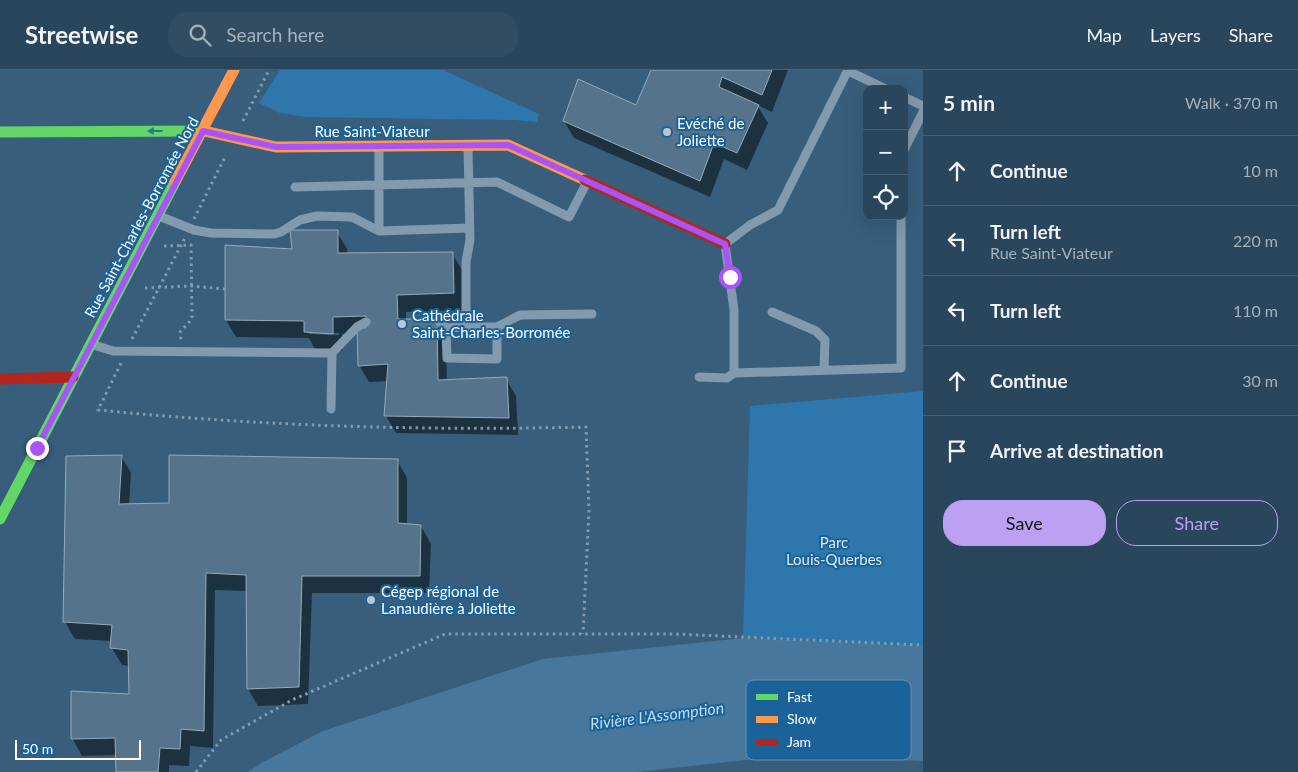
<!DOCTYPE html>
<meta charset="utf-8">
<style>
:root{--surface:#2a465c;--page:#324d62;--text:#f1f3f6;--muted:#a5b1bb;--line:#465e72;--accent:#bca0f2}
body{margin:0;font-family:Lato,sans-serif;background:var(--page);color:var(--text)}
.controls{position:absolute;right:15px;top:15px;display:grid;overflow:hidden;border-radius:10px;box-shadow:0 5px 20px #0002}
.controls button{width:45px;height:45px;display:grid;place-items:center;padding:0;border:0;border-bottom:1px solid var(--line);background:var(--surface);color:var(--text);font:25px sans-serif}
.scale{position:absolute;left:15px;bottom:12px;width:126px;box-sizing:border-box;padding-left:5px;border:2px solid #fff;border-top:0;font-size:14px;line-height:18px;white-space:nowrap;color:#fff;-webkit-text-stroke:4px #1b6298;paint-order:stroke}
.stop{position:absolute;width:15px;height:15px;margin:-11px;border:4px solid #a855f7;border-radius:50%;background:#fff}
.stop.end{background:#a855f7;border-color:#fff;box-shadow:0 1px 5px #0008}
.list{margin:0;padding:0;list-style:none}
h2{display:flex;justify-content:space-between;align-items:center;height:65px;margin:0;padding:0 20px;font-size:21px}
h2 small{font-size:16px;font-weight:400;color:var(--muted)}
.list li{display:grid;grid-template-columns:32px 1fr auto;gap:15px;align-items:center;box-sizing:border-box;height:70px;padding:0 20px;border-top:1px solid var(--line)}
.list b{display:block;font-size:19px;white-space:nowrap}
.list p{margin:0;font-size:16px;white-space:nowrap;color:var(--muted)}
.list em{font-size:16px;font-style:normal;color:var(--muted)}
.actions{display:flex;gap:10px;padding:15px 20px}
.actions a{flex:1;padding:11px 0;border:1px solid var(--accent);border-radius:20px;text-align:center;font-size:18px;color:var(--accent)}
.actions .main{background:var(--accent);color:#111}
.icon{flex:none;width:28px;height:28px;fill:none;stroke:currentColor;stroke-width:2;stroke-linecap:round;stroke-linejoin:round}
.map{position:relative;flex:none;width:923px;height:702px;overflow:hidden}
header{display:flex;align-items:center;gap:30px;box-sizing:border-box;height:70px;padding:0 25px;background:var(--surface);border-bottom:1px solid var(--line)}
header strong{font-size:24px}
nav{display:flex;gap:28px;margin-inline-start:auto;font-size:18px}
.search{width:350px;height:45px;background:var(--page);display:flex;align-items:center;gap:12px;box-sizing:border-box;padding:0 18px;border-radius:20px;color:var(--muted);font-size:19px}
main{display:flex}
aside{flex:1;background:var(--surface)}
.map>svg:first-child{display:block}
</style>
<header>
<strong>Streetwise</strong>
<div class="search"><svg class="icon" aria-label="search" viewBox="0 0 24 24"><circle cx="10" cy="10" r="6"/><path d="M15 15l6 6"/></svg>Search here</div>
<nav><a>Map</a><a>Layers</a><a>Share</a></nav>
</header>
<main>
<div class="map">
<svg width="923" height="702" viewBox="0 0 923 702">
<rect width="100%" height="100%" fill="#385e7b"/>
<path fill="#2d77ac" d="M 280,0 L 443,0 L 539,44 L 537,52 L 515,50 L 307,47 L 280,43 L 259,33 Z
M 923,321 L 923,575 L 743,568 L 750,336 Z"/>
<path fill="#47779c" d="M 743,568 L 923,575 L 923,691 L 791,685 L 637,702 L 248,702 L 263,692 L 323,661 L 543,589 Z"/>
<path fill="#0007" fill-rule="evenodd" d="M 652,0 L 788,0 L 772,42 L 757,35 L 768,53 L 747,100 L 724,89 L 710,127 L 574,68 L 564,51 L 637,37 Z
M 337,162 L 347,179 L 347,184 L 452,183 L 462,200 L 463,240 L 406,242 L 406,250 L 436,250 L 446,267 L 447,311 L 506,309 L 516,326 L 518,365 L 396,363 L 386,346 L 388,311 L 369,312 L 359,295 L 359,264 L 342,264 L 342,281 L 315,279 L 309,268 L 236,267 L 226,250 L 293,180 ZM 309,261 L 339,263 L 339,265 L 309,264 Z
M 121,386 L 131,403 L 129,435 L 170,434 L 397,390 L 407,408 L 407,455 L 421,456 L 431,474 L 429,523 L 312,523 L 308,634 L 258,636 L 248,619 L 247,521 L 215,520 L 213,678 L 190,676 L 189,696 L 169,695 L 169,702 L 117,702 L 117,685 L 82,686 L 72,668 L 130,626 L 130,596 L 122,595 L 112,578 L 112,571 L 75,569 L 65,552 L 67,387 Z"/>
<path fill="#55738a" stroke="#96abbb" d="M 651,0 L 772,0 L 762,25 L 722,7 L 719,17 L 759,35 L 737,83 L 714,73 L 700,111 L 563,51 L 578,9 L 636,35 Z
M 290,160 L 338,160 L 338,183 L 453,182 L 454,223 L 397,225 L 398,249 L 437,249 L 438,310 L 507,307 L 509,348 L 384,346 L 388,294 L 358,296 L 357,257 L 366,258 L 366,246 L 333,247 L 333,264 L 304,262 L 304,251 L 225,250 L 225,175 L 292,179 Z
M 122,385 L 119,434 L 169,433 L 169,385 L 398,389 L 398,453 L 421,455 L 420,506 L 302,506 L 299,617 L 247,619 L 246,505 L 206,503 L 204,661 L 181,659 L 180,679 L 160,678 L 158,702 L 116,702 L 115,668 L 71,669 L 71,621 L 129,624 L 128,580 L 110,578 L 112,555 L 63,552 L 66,386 Z"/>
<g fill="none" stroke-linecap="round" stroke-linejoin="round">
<path stroke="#829aad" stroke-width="3" stroke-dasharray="2.5 4" stroke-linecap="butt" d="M 243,51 L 269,0
M 194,149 L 226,85
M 164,176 L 191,175 L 192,249 L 180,262 L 181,270
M 145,218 L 192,216 L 225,219
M 132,269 L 185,168
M 121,293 L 98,340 C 260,356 423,361 586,357 L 589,440 L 583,564
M 196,702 L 221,670 L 292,630 L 445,564 L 675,564 L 923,575"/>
<path stroke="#829aad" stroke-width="9" d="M 848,0 L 778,140 L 750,155 L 725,174 L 734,240 L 734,303 L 901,298 L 901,146
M 848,1 L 886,19
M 904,27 L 923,36
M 468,78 L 470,170 L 466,192 L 466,257 L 497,257 L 520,245 L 592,244
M 379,79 L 379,161 L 469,158
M 904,80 L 923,42
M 295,117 L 497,112 L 569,147 L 587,112
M 159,146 L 194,160 L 211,163 L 274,164 L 281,162 L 300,150 L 317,146 L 352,147 L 379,161
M 772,242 L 816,261 L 825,270 L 824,300
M 437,249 L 446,258
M 466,257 L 446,258 L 447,288 L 497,289 L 497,257
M 94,275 L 113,281 L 332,283 L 331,339
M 332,283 L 357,257 L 366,252
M 699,307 L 727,308 L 734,303"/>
<path stroke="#63d668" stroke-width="11" d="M 0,62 L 204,61
M 0,449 L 175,112"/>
<path stroke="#ff974d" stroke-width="11" d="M 204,61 L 276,77 L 508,75 L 585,110
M 175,112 L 234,0"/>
<path stroke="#b3261e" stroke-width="11" d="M 585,110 L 725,174
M 0,309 L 73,307"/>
</g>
<defs><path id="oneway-solid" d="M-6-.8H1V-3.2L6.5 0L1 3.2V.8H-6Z" transform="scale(1.25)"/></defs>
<use fill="#29798e" href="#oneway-solid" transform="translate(155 61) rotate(180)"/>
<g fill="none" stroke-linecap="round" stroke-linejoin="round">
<path stroke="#a855f7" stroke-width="6" d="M 37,378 L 203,61 L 276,77 L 508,75 L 725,174 L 730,207"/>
</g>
<g fill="#b9c7d1" stroke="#1b6298" stroke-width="2">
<circle cx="667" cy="62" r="5"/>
<circle cx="402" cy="254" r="5"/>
<circle cx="371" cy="530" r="5"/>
</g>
<g text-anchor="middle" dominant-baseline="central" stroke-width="4" stroke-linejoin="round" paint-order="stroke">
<g font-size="15" fill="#fff" stroke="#1b6298" text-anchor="start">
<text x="677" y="53">Evéché de<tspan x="677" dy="17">Joliette</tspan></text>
<text x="412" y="245">Cathédrale<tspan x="412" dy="17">Saint-Charles-Borromée</tspan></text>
<text x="381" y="521">Cégep régional de<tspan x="381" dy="17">Lanaudière à Joliette</tspan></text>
</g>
<g font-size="15" fill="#fff" stroke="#1b6298">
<text x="372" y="61">Rue Saint-Viateur</text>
<text transform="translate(141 147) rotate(-62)">Rue Saint-Charles-Borromée Nord</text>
</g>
<g font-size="15" fill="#d7ecfb" stroke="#1b6298">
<text x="834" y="472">Parc<tspan x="834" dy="17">Louis-Querbes</tspan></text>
</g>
<g font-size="16" font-style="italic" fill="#bcdff7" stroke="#1b6298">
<text transform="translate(657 645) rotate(-7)">Rivière L'Assomption</text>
</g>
</g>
<rect x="746" y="610" width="165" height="80" rx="8" fill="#1b6298" stroke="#5f91b7" stroke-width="1"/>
<rect x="756" y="624" width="22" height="6" fill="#63d668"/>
<rect x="756" y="646" width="22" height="7" fill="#ff974d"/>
<rect x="756" y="669" width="22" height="6" fill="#b3261e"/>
<g font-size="14" fill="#fff">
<text x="787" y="632">Fast</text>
<text x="787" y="654">Slow</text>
<text x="787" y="677">Jam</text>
</g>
</svg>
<div class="controls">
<button>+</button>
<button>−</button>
<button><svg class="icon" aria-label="locate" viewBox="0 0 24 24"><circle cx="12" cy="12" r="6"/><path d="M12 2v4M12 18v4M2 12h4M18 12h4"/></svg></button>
</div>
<div class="scale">50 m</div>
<div class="stop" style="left:730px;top:207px"></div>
<div class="stop end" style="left:37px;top:378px"></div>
</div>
<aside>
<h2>5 min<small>Walk · 370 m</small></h2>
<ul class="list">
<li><svg class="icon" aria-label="ahead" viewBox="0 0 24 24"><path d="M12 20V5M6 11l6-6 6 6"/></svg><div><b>Continue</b></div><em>10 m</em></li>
<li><svg class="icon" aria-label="left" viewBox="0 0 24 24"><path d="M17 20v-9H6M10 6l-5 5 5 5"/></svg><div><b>Turn left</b><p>Rue Saint-Viateur</p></div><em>220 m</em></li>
<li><svg class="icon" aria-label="left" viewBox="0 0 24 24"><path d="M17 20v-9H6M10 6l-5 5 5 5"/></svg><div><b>Turn left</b></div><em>110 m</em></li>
<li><svg class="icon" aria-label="ahead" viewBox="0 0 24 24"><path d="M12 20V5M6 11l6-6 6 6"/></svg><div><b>Continue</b></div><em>30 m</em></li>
<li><svg class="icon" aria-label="arrive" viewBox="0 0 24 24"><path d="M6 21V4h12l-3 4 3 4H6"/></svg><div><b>Arrive at destination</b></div></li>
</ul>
<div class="actions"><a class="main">Save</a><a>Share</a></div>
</aside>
</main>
